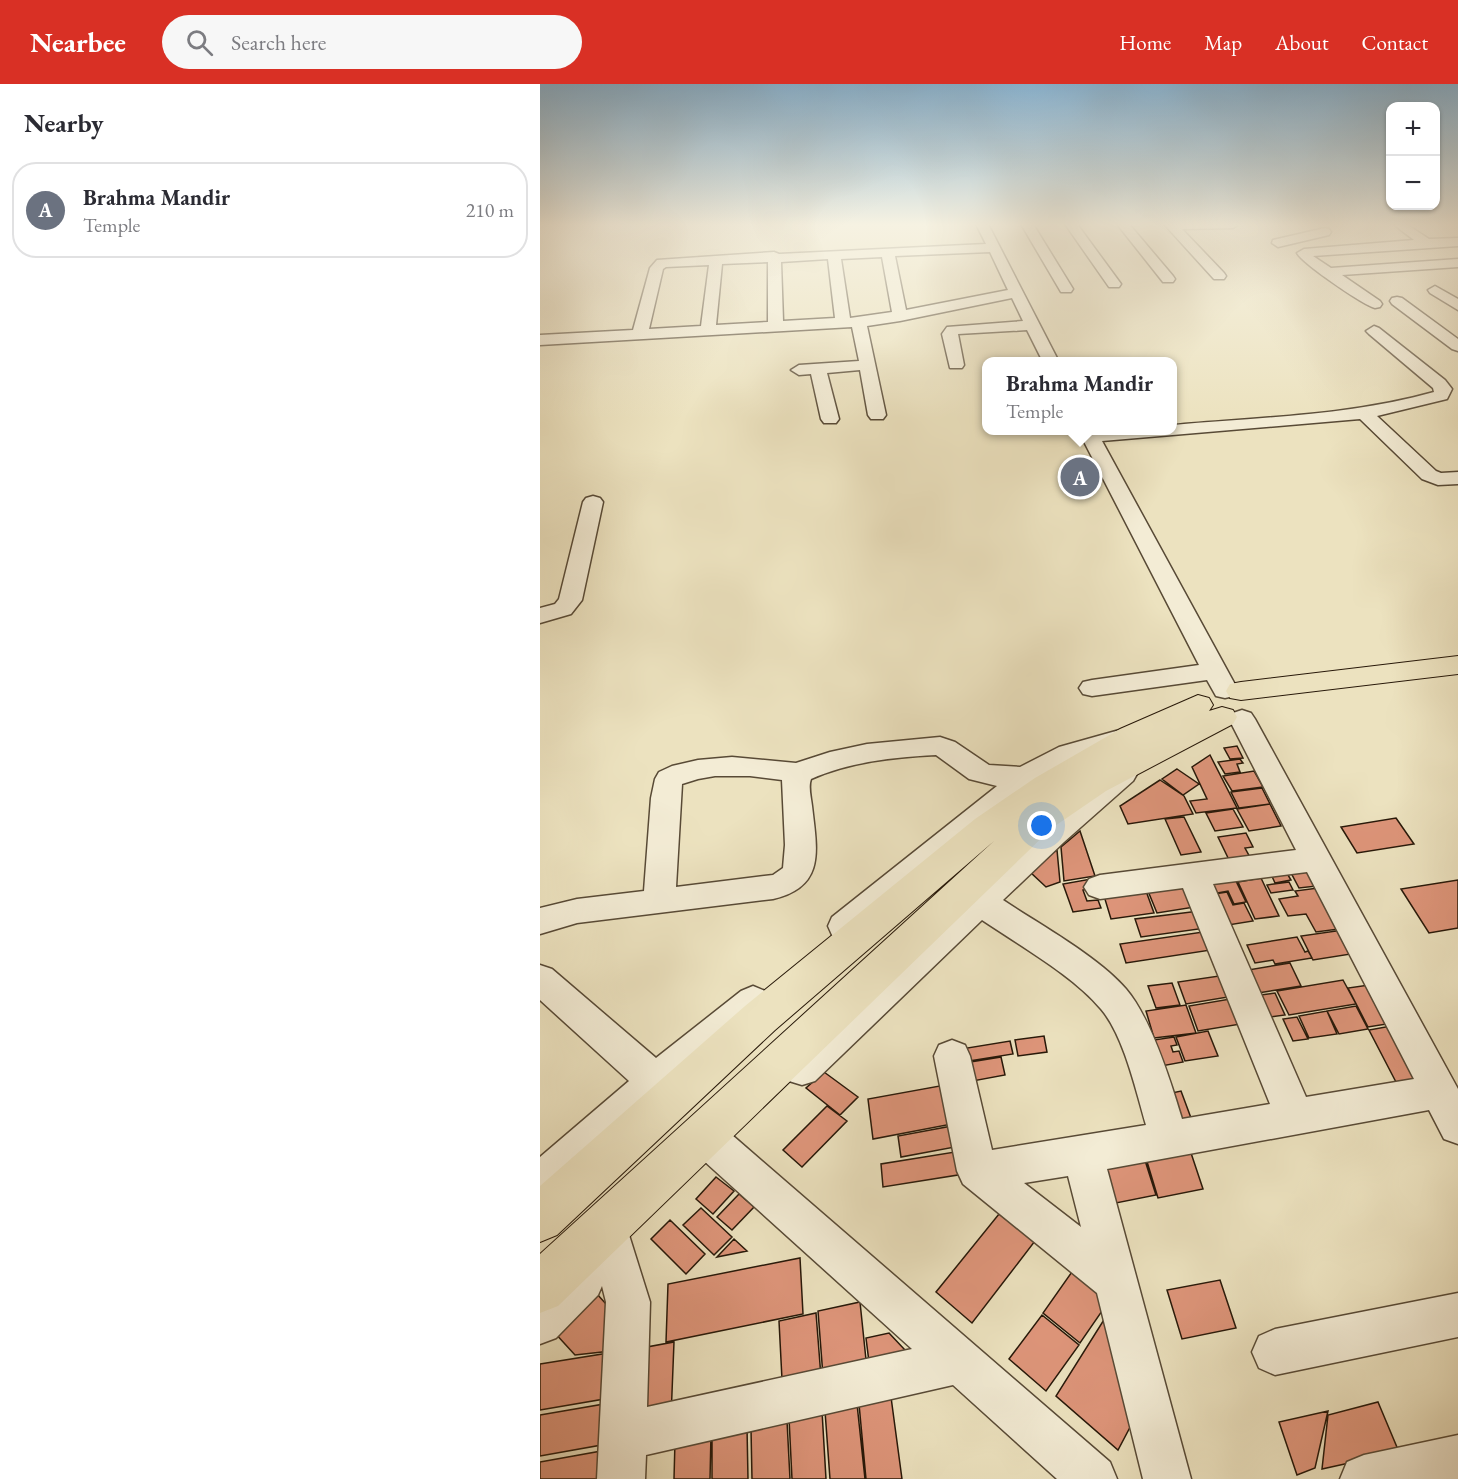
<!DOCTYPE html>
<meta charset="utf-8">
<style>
:root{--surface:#fff;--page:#f7f7f7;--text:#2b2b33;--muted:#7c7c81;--line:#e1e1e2;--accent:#d93025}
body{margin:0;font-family:"EB Garamond",serif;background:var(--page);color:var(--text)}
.controls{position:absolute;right:18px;top:18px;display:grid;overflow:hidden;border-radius:12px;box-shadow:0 2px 4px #0004}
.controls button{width:54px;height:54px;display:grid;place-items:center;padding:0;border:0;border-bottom:2px solid var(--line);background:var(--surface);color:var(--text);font:30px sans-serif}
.you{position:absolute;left:502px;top:742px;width:21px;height:21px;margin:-15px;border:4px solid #fff;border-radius:50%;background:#1a73e8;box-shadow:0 0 0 9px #1a73e833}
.badge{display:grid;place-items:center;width:39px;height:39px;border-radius:50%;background:var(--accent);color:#fff;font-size:20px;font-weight:700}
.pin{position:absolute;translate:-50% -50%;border:3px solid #fff;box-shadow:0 2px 6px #0006}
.popup{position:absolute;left:442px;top:273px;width:195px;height:78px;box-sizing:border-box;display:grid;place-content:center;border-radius:12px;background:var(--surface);filter:drop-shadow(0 2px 4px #0005);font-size:20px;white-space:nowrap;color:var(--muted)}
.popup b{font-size:22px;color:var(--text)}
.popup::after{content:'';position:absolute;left:50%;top:100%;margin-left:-12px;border:12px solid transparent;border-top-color:var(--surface)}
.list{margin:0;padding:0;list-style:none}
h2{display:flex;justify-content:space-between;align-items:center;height:78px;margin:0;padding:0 24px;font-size:26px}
h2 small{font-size:20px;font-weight:400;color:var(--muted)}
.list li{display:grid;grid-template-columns:39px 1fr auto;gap:18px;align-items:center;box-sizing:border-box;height:96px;margin:0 12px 12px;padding:0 12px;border:2px solid var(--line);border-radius:24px}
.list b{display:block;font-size:22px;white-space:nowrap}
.list p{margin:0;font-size:20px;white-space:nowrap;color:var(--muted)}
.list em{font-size:20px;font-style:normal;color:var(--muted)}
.icon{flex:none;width:33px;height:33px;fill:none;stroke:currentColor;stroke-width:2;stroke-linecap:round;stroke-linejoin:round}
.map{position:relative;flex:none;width:918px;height:1395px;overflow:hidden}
header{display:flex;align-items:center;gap:36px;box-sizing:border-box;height:84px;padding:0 30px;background:var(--accent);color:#fff}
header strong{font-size:28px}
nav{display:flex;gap:33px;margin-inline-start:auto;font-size:21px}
.search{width:420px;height:54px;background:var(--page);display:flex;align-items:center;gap:15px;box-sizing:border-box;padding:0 21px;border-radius:33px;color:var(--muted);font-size:22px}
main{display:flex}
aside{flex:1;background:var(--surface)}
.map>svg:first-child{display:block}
</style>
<header>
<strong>Nearbee</strong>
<div class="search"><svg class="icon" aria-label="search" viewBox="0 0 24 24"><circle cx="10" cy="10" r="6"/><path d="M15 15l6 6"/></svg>Search here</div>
<nav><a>Home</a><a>Map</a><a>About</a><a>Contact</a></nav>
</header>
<main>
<aside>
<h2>Nearby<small></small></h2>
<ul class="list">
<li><span class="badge" style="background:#6b7280">A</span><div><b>Brahma Mandir</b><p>Temple</p></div><em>210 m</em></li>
</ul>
</aside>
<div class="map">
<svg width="918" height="1395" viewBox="0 0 918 1395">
<rect width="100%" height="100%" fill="#ece2bf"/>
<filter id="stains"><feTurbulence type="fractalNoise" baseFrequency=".00333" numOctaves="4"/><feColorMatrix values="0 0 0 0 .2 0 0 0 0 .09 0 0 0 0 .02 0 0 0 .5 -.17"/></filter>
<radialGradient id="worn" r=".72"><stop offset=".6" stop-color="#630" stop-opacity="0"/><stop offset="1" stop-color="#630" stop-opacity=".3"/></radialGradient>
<path fill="#de957a" stroke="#271809" stroke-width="1.5" d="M 546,384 L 552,400 L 531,401 L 525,385 Z
M 697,662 L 703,674 L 690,675 L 684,664 Z
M 670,671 L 697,724 L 656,729 L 650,717 L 667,715 L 652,683 Z
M 700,675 L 703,679 L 697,680 L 700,688 L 685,690 L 678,678 Z
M 637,685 L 659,700 L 643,711 L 622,695 Z
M 714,687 L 723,703 L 692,707 L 683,692 Z
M 620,696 L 644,712 L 653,730 L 588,740 L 580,722 Z
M 722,704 L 730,720 L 699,724 L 691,708 Z
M 730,720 L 741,742 L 709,747 L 697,725 Z
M 693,725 L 703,743 L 675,747 L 666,729 Z
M 644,733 L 661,768 L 641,771 L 625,735 Z
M 856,734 L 874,760 L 817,769 L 801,743 Z
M 540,747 L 555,792 L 524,797 L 521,763 Z
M 706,749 L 713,763 L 705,764 L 712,777 L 691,780 L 678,753 Z
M 517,766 L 520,798 L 506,803 L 489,787 Z
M 767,783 L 777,802 L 759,804 L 749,785 Z
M 745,786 L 751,796 L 735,799 L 730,788 Z
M 721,794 L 739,832 L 715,835 L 698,798 Z
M 551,795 L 554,804 L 543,806 L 547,817 L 558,816 L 561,824 L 533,828 L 523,800 Z
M 695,795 L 706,818 L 694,820 L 688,807 L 672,810 L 667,799 Z
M 918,796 L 918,844 L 889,849 L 861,805 Z
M 749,798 L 753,806 L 731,809 L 727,801 Z
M 651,800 L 661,822 L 617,829 L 608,807 Z
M 778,804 L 799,845 L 776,848 L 766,830 L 748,832 L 739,815 L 758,812 L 755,807 Z
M 606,807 L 614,829 L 571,835 L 564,812 Z
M 687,808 L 693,821 L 704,819 L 713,837 L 682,842 L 668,811 Z
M 659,827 L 666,844 L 601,853 L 595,835 Z
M 803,846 L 811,870 L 773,876 L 761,852 Z
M 663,848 L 671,866 L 586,879 L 580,860 Z
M 757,853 L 765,868 L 768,867 L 772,874 L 735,880 L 733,876 L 715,879 L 707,861 Z
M 750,879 L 761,902 L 712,910 L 702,887 Z
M 679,892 L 688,913 L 646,920 L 638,898 Z
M 803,896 L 816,920 L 749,931 L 737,907 Z
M 632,899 L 640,921 L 616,924 L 608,902 Z
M 829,901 L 853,939 L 828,943 L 808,904 Z
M 735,909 L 745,931 L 723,934 L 713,912 Z
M 696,914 L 707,939 L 658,947 L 649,922 Z
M 646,921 L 656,949 L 614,954 L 606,927 Z
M 816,922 L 828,945 L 799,950 L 787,927 Z
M 787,927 L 797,950 L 769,954 L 759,932 Z
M 757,933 L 768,955 L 753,957 L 743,935 Z
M 851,942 L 881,996 L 857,1000 L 829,946 Z
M 668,947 L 678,972 L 645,977 L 636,953 Z
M 504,952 L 507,968 L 478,972 L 475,956 Z
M 634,953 L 637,961 L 631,962 L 633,968 L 639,967 L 643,978 L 616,983 L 607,957 Z
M 470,957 L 473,970 L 423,978 L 421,965 Z
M 461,973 L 465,991 L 422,999 L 418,980 Z
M 284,988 L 318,1013 L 300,1031 L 266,1004 Z
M 405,1001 L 412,1040 L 333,1055 L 328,1015 Z
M 641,1007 L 651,1034 L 637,1037 L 627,1010 Z
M 287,1022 L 307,1037 L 262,1083 L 243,1066 Z
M 412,1042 L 415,1063 L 361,1073 L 358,1052 Z
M 649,1063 L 663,1105 L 618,1114 L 605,1071 Z
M 421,1067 L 424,1090 L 343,1103 L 341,1080 Z
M 602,1067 L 616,1111 L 571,1120 L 559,1075 Z
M 176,1093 L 194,1107 L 173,1130 L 156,1115 Z
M 199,1110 L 214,1123 L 192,1146 L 177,1133 Z
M 161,1124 L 192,1153 L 174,1171 L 143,1141 Z
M 459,1130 L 495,1157 L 432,1239 L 396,1208 Z
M 130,1136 L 165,1170 L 146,1190 L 111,1155 Z
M 194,1155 L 207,1167 L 177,1173 Z
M 260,1174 L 263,1230 L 126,1258 L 128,1200 Z
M 534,1185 L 571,1214 L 540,1259 L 503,1229 Z
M 680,1196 L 696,1244 L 642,1255 L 627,1206 Z
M 57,1210 L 75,1230 L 71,1267 L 35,1271 L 14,1248 Z
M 320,1218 L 328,1295 L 284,1305 L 278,1227 Z
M 572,1223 L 597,1330 L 578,1366 L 516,1312 Z
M 276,1229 L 282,1306 L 243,1315 L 239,1237 Z
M 502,1231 L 539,1261 L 506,1307 L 469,1275 Z
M 349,1249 L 381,1283 L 331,1294 L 326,1254 Z
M 134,1258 L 131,1334 L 86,1343 L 91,1266 Z
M 75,1268 L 70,1314 L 0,1326 L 0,1280 Z
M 351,1313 L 362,1395 L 326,1395 L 319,1320 Z
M 838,1318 L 859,1368 L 782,1385 L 788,1331 Z
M 70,1319 L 67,1360 L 0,1372 L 0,1331 Z
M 317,1320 L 325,1395 L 290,1395 L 285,1327 Z
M 282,1327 L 286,1395 L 252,1395 L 249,1334 Z
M 788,1327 L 775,1384 L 757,1391 L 739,1338 Z
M 247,1337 L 250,1395 L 212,1395 L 211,1345 Z
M 207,1343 L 208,1395 L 172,1395 L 172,1351 Z
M 171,1350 L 170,1395 L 134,1395 L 135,1357 Z
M 67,1366 L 64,1395 L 0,1395 L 0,1378 Z"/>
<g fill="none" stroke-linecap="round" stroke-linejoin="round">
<g stroke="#584a36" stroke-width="3">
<path id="minor" d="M 436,140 L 448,140 L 519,278 L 503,278 L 487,246 L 418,250 L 424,281 L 422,284 L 410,284 L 402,250 L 407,243 L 483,237 L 472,214 L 360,237 L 327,242 L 346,331 L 343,335 L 331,335 L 328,331 L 320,286 L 287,289 L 299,335 L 296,339 L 284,339 L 281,335 L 271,290 L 259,291 L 251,286 L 259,281 L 319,277 L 312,243 L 0,261 L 0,251 L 93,246 L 110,184 L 117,176 L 234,168 L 239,170 L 446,160 ZM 450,168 L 468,206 L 366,226 L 355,172 ZM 342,173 L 352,228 L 310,234 L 301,175 ZM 288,175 L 295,234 L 243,237 L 241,178 ZM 228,178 L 228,238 L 176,241 L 182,180 ZM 169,181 L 161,242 L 109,245 L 123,185 L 126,183 Z
M 481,140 L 493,140 L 533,205 L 531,208 L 521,208 Z
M 525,140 L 537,140 L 581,200 L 579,203 L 569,203 Z
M 577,140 L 589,140 L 633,192 L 635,195 L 633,198 L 623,198 Z
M 624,140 L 699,140 L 693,144 L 642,145 L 684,189 L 686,192 L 684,195 L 674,195 Z
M 853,140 L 866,140 L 889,155 L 918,154 L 918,162 L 773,172 L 791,184 L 918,175 L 918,183 L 802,191 L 840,217 L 842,220 L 840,223 L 835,224 C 823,221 762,179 757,169 L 764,165 L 874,156 Z
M 785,144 L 789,145 L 791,148 L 789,151 L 738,163 L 732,159 L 733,156 Z
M 895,202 L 918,215 L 918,226 L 890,209 L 888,206 Z
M 857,213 L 862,214 L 918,255 L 918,267 L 912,265 L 852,220 L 850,217 L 852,214 Z
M 834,242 L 839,244 L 905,296 L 912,305 L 907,315 L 837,332 L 896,387 L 901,389 L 918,388 L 918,400 L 898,401 L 882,395 L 820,335 L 562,357 L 698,606 L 694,612 L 685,614 L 676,612 L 667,596 L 552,612 L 543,610 L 539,604 L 543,598 L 552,596 L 659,581 L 538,346 L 633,346 L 633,341 C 720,333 809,332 894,308 L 893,304 L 829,250 L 826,247 Z
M 53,412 L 60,414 L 63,418 L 42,516 L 31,530 L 0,539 L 0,524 L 15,520 L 19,515 L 43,418 L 46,414 Z
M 702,626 L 711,629 L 715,635 L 918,1005 L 918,1060 L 904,1055 L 889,1026 L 567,1085 L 651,1395 L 603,1395 L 557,1209 L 423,1100 L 417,1087 L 394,972 L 399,961 L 412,956 L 425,961 L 430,972 L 452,1066 L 606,1041 C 596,1007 584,952 561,925 C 534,892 479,861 442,836 L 275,997 L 262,1001 L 249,997 L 244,985 L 249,973 L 502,742 L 573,683 L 583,680 L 593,683 L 597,690 L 593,697 L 524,758 L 463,816 C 499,840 559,873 586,905 C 611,934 631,998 642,1035 L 730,1020 L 643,804 L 560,815 L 549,811 L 544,803 L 549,795 L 560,791 L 756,766 L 689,635 L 693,629 ZM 767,788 L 874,995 L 766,1013 L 673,800 ZM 528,1092 L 541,1143 L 484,1099 Z
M 583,645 L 593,648 L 597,654 L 593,660 L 539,675 L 505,693 L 316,851 L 304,855 L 292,851 L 288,842 L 292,833 L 457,702 L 429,695 L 396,671 C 354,673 310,678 271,695 C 268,703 271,713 272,722 C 277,766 286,803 233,815 L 37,839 L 0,850 L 0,824 L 37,815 L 104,807 L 111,714 L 115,695 L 119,688 L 132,682 L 158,676 L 192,673 L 256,679 L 290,668 L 327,660 L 400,653 L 415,658 L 449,681 L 480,683 L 519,663 ZM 175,692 L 210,692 L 242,696 L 245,761 L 243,784 L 233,791 L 136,803 L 142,700 L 158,695 Z
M 0,881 L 12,885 L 116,974 L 201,907 L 213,902 L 225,907 L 230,917 L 225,927 L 128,1009 L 14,1113 L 0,1118 L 0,1073 L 89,997 L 0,916 Z
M 178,1046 L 192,1051 L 570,1378 L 577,1395 L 517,1395 L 413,1301 L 106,1371 L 105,1395 L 57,1395 L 66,1218 L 62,1202 L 58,1211 L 16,1254 L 0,1260 L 0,1207 L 28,1181 L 43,1174 L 56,1180 L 53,1166 L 59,1151 L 74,1145 L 89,1151 L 110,1218 L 107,1323 L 372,1265 L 164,1077 L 158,1064 L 164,1051 Z
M 918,1209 L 918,1253 L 735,1291 L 719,1284 L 712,1268 L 719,1252 L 735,1245 Z
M 918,1351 L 918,1395 L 800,1395 L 807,1378 L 824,1371 Z"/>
</g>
<g stroke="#271809" stroke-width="2">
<path id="major" d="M 918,572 L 918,590 L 701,616 L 690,614 L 686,607 L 690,600 L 701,598 Z
M 658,611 L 669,614 L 673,621 L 669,627 L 682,623 L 693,626 L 697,633 L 693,640 L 566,707 L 512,744 L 18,1222 L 0,1229 L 0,1170 L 454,757 L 235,946 L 17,1151 L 0,1158 L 0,1102 L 205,922 L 435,735 L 495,694 L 580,645 Z"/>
</g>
<use href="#minor" fill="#f3ecd5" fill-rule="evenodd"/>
<use href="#major" fill="#ece2bf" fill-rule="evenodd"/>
</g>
<linearGradient id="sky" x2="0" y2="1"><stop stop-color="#8ab7d7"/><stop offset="0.42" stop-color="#f6f2e2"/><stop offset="1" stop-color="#f6f2e2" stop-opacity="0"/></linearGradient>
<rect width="918" height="335" fill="url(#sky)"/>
<rect width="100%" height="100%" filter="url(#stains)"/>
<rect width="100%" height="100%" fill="url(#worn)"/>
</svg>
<div class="controls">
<button>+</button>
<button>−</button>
</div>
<div class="you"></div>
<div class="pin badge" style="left:540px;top:393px;background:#6b7280">A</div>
<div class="popup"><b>Brahma Mandir</b>Temple</div>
</div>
</main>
